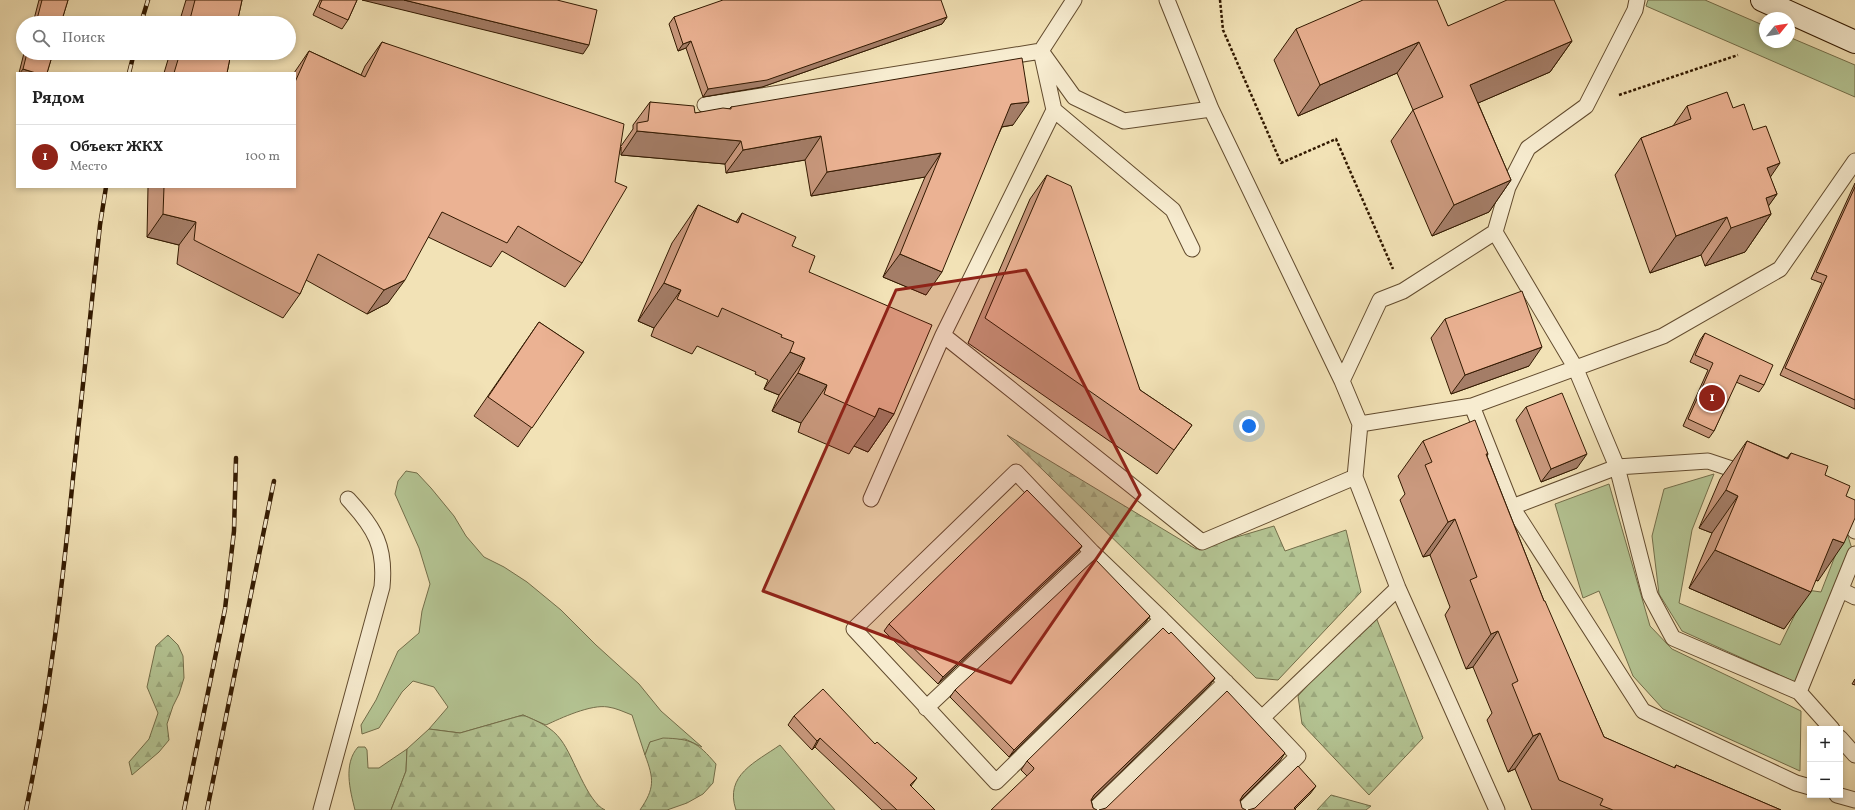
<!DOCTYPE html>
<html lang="ru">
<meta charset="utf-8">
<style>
:root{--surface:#fff;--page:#f6f6f6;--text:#222;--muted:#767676;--line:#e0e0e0;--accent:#8f2418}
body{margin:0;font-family:Vollkorn,serif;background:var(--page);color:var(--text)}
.controls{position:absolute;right:12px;bottom:12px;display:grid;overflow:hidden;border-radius:0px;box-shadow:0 2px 6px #0003}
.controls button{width:36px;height:36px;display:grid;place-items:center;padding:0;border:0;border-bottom:1px solid var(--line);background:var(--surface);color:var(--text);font:20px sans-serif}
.compass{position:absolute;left:1759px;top:12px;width:36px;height:36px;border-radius:50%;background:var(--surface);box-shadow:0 2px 6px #0003;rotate:60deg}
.you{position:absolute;left:1249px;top:426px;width:14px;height:14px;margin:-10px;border:3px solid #fff;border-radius:50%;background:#1a73e8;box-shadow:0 0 0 6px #1a73e833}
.badge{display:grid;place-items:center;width:26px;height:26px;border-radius:50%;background:var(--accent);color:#fff;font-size:13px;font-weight:700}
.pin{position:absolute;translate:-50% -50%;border:2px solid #fff;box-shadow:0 1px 4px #0006}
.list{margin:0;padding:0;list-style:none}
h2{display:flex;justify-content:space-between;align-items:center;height:52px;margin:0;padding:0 16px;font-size:17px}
h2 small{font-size:13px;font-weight:400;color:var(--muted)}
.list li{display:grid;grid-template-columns:26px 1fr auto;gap:12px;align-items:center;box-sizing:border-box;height:64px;padding:0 16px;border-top:1px solid var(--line)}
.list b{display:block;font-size:15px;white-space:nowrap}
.list p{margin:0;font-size:13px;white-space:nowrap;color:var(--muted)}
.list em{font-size:13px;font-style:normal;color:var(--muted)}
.icon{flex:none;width:22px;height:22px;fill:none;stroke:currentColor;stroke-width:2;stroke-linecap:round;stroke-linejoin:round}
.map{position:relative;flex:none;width:1855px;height:810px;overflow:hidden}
.search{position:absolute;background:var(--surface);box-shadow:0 2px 6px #0003;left:16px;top:16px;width:280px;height:44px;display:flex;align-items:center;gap:10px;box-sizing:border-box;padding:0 14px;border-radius:22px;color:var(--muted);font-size:15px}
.panel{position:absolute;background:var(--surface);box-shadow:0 2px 6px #0003;left:16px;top:72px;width:280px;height:116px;border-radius:0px}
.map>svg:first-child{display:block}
</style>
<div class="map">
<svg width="1855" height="810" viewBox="0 0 1855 810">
<defs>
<pattern id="forest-firs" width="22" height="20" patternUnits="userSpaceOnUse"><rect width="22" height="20" fill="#b4c493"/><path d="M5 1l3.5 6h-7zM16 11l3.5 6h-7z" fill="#9ba87d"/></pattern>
</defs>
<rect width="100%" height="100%" fill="#f2e2b6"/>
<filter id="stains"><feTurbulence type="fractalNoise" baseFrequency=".005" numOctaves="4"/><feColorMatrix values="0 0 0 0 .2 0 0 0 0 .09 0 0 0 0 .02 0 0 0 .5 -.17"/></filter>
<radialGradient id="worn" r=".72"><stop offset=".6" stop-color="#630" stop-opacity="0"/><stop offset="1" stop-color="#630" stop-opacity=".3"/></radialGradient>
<path fill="#b4c493" stroke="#736e4a" d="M 1648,0 L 1705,0 L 1765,26 L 1765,42 L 1789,42 L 1789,37 L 1855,65 L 1855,97 L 1646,6 Z
M 406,471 L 417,473 L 431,488 L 454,516 L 466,536 L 484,557 L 504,567 L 527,582 L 561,610 L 596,645 L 639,684 L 661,711 L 702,747 L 685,739 L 650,742 L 645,755 L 632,715 C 624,712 616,708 608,707 C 591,704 561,718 546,725 L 523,715 L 460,733 L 429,729 L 448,707 L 434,687 L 413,681 L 402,692 L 379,728 L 362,734 L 361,725 L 376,700 L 398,651 L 419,633 L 422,611 L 430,584 L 419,548 L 395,494 L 398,481 Z
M 1714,474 L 1692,530 L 1679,603 L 1780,645 L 1807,590 L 1821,592 L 1842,538 L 1847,533 L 1852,549 L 1795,682 L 1682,631 L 1659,594 L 1652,536 L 1664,489 Z
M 1609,484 L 1650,626 L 1672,649 L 1801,711 L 1800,771 L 1663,709 L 1633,676 L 1599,591 L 1583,598 L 1555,504 Z
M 780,745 L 828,802 L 835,810 L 736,810 C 724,775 756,762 780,745 Z
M 358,747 L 365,747 L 367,750 L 368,768 L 379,768 L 407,749 L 406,771 L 391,810 L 355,810 C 350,790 343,764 358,747 Z"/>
<path fill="url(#forest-firs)" stroke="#736e4a" d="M 1007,435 L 1196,549 L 1274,526 L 1285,551 L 1346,530 L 1361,592 L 1278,680 L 1256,678 Z
M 1374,612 L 1423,738 L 1369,795 L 1302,724 L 1298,696 Z
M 168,635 L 178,645 L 183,656 L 184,678 L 179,694 L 173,706 L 167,724 L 169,740 L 159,752 L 132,775 L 129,762 L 149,739 L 158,713 L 147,687 L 156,646 Z
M 523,715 C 537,721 552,727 561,740 C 574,757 587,802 605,810 L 391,810 L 406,771 L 407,749 L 429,729 L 460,733 Z
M 663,738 C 692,739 697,742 716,764 L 713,783 L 703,794 L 687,803 L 667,810 L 640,810 C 655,788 654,779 645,755 L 650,742 Z
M 1331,795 L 1371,806 L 1366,810 L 1317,810 Z"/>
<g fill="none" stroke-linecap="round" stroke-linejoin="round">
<g stroke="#624b2e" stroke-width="17">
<path id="lane" d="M 1074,0 L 1041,51 L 1054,110 L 1173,210 L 1192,249
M 1167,0 L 1211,109 L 1342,381
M 1637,0 L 1635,10 L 1586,106 L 1528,148 L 1508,187 L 1495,232 L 1575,367 L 1617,467 L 1650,595 L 1673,638 L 1799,692
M 705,105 L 1041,51 L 1074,97 L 1124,121 L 1211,109
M 1054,110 L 943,335 L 1202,542 L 1355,477
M 1472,406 L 1360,424 L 1355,477 L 1398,588 L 1497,810
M 1360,424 L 1342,381 L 1380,300 L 1403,291 L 1495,232
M 1016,472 L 1092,552 L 1162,619 L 996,782 L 854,629 Z
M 871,499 L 943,335
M 1512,507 L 1617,467 L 1708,461 L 1747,474
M 1841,508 L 1855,531
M 1841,590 L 1855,597
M 1162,619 L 1262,718 L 1398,588
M 926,708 L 1092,552
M 1832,729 L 1799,692 L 1855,554
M 1840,738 L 1855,755
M 1810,787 L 1796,783 L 1643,711 L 1512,507 L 1472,406 L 1663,336 L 1780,269 L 1855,161
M 1837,795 L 1855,800
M 321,810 L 382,587 C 386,547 375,528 348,499
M 1094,810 L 1226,682
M 1243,810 L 1298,756 L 1262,718"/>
</g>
<g stroke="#321900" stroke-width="24">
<path id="secondary" d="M 1762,0 L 1855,42"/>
</g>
<path stroke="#321900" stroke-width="2.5" stroke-dasharray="3 2" stroke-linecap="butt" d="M 1220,0 L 1223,30 L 1281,163 L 1336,139 L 1393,269
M 1619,95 L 1738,55"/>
<use href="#lane" stroke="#f7ecd0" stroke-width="15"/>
<use href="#secondary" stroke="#f7ecd0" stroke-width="22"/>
<g stroke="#321900" stroke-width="4.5">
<path id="rail" d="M 141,23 L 148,0
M 129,73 L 134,53
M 26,810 C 49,700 62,589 73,478 C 82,393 91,309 100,225 L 106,187
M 184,810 L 225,609 L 234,531 L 236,458
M 207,810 L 274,481"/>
</g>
<use href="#rail" stroke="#f7ecd0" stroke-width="3" stroke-dasharray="9" stroke-linecap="butt"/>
</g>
<path fill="#ca997e" stroke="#321900" d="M 39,0 L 68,0 L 61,23 L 33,23 Z
M 186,0 L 242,0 L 237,23 L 179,23 Z
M 320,0 L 357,0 L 348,20 L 342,29 L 313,15 Z
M 674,17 L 947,17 L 942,24 L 762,87 L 703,97 L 686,48 L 678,51 L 669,24 Z
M 1448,26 L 1572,41 L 1550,72 L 1478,103 L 1511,180 L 1489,212 L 1432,236 L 1391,141 L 1413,110 L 1397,73 L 1298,116 L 1274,60 L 1296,29 Z
M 382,42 L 621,146 L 633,129 L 633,125 L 650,102 L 695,113 L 729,109 L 731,107 L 1013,125 L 1002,127 L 926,295 L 883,277 L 925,177 L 811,196 L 805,160 L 726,173 L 725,164 L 621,155 L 621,147 L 582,263 L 565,287 L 502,251 L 491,267 L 428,237 L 388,303 L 367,314 L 306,280 L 300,294 L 283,318 L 177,264 L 179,245 L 147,237 L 148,187 L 295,187 L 295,73 L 294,73 L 309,51 L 361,75 L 365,66 Z
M 24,53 L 53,53 L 47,73 L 19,73 Z
M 170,53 L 231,53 L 227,73 L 164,73 Z
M 1687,106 L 1733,108 L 1770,177 L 1777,194 L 1768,206 L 1771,214 L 1745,252 L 1705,266 L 1701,255 L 1650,273 L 1615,175 L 1641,138 L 1673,126 Z
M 1047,175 L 1140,390 L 1192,425 L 1157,474 L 968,343 L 1030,199 Z
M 1855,183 L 1855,409 L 1780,375 L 1822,283 L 1811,279 Z
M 698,205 L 736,222 L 742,213 L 792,246 L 809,272 L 894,414 L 868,452 L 854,446 L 849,454 L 798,432 L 801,423 L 772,411 L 779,395 L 764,389 L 768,380 L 755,374 L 756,372 L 697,346 L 692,354 L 651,336 L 654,328 L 638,321 L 672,243 Z
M 1445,319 L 1529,366 L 1451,394 L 1431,338 Z
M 539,322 L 584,352 L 518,447 L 474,416 Z
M 1705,333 L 1764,385 L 1759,392 L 1736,382 L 1714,431 L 1709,438 L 1683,426 L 1708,370 L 1690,362 L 1700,340 Z
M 1526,407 L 1577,468 L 1541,482 L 1516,420 Z
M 1423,441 L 1488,454 L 1487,456 L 1544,601 L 1604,737 L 1674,768 L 1676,765 L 1781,810 L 1532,810 L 1515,769 L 1508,772 L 1487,720 L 1492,713 L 1473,667 L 1466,669 L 1445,615 L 1450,607 L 1430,555 L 1423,557 L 1400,500 L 1405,494 L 1398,476 Z
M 1747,441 L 1787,458 L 1791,453 L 1825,475 L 1846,496 L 1818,581 L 1816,580 L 1784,629 L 1689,588 L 1712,533 L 1699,528 L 1720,479 Z
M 1082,546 L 1077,553 L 938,684 L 884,631 L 889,624 Z
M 1150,616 L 1145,623 L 1009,757 L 950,697 L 955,690 Z
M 1215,678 L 1209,686 L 1091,800 L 1093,808 L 1027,776 L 1021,770 L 1027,761 Z
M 1855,679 L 1855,685 L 1852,684 Z
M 794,716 L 875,744 L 917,778 L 911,786 L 935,810 L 882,810 L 815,747 L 812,750 L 788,725 Z"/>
<path fill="#a47d67" stroke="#321900" d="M 362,0 L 404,0 L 589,45 L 583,54 Z
M 947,17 L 942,24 L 762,87 L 703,97 L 708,89 Z
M 691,41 L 686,48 L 678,51 L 683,44 Z
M 1572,41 L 1550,72 L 1448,116 L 1470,85 Z
M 1419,42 L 1397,73 L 1298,116 L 1320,85 Z
M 23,69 L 36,73 L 20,73 Z
M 1029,102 L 1013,125 L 995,128 L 1011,104 Z
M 637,131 L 741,141 L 725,164 L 621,155 Z
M 821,136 L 805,160 L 726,173 L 743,150 Z
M 941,153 L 925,177 L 811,196 L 827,172 Z
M 1780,163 L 1754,201 L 1767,168 Z
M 1511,180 L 1489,212 L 1432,236 L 1454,205 Z
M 1777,194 L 1760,218 L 1771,214 L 1745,252 L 1705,266 L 1731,228 L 1766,198 Z
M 163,214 L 196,222 L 179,245 L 147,237 Z
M 1727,217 L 1701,255 L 1650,273 L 1676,236 Z
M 900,254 L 942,272 L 926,295 L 883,277 Z
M 405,280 L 388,303 L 367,314 L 384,290 Z
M 664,283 L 681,290 L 654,328 L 638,321 Z
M 1542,347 L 1529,366 L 1451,394 L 1465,375 Z
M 790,352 L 805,358 L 779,395 L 764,389 Z
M 798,373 L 827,385 L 801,423 L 772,411 Z
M 879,408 L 894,414 L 868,452 L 854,446 L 875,417 Z
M 1587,454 L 1577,468 L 1541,482 L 1551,469 Z
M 1726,490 L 1738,496 L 1712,533 L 1699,528 Z
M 1455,519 L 1430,555 L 1423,557 L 1448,522 Z
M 1833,539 L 1844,543 L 1818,581 L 1807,576 Z
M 1082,546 L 1077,553 L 938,684 L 943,677 Z
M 1715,550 L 1811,592 L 1784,629 L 1689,588 Z
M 1150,616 L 1145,623 L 1009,757 L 1014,750 Z
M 1498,631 L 1473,667 L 1466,669 L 1491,634 Z
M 1215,678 L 1209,686 L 1088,804 L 1094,795 Z
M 1540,733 L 1515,769 L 1508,772 L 1533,736 Z
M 820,738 L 815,747 L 812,750 L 817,741 Z
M 1285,753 L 1280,761 L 1237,804 L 1243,795 Z
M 1316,786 L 1310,794 L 1294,810 L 1294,808 Z"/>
<path fill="#ebb293" stroke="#321900" d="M 42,0 L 68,0 L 61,23 L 36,23 Z
M 195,0 L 242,0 L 237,23 L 189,23 Z
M 322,0 L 357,0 L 348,20 L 319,7 Z
M 404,0 L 557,0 L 597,10 L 589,45 Z
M 723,0 L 941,0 L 947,17 L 767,80 L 708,89 L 691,41 L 683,44 L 674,17 Z
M 1363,0 L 1437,0 L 1448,26 L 1507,0 L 1554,0 L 1572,41 L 1470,85 L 1511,180 L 1454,205 L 1413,110 L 1443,97 L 1419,42 L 1320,85 L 1296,29 Z
M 382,42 L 624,124 L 615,182 L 627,187 L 582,263 L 518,226 L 507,243 L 442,212 L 405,280 L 384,290 L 318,254 L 300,294 L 194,240 L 196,222 L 163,214 L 164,187 L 295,187 L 295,82 L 309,51 L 365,77 Z
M 27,53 L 53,53 L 47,73 L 36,73 L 23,69 Z
M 180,53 L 231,53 L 227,73 L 174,73 Z
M 1022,58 L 1029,102 L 1011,104 L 942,272 L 900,254 L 941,153 L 827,172 L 821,136 L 743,150 L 741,141 L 637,131 L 637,123 L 648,121 L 650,102 L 694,106 L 695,113 L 723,108 L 731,109 L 731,107 Z
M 1727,92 L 1733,108 L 1744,104 L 1753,130 L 1766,126 L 1780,163 L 1767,168 L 1777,194 L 1766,198 L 1771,214 L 1731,228 L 1727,217 L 1676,236 L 1641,138 L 1691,119 L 1687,106 Z
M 1047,175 L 1071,186 L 1140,390 L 1192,425 L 1174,450 L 985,318 Z
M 1855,187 L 1855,400 L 1785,368 L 1827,276 L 1816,272 Z
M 698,205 L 738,223 L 742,213 L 796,237 L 792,246 L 815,256 L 809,272 L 932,325 L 894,414 L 879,408 L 875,417 L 824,394 L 827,385 L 798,373 L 805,358 L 790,352 L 794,342 L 781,337 L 782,335 L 722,308 L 718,317 L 677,299 L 681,290 L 664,283 Z
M 1522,291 L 1542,347 L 1465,375 L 1445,319 Z
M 539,322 L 584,352 L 532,428 L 488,397 Z
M 1705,333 L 1773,365 L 1764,385 L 1740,375 L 1714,431 L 1688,419 L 1713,363 L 1695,355 Z
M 1562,393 L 1587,454 L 1551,469 L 1526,407 Z
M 1475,420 L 1488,454 L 1486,454 L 1544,601 L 1545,601 L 1604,737 L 1675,768 L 1676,765 L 1781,810 L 1613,810 L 1600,805 L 1603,799 L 1559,780 L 1540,733 L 1533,736 L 1512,684 L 1518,681 L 1498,631 L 1491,634 L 1470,580 L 1477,577 L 1455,519 L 1448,522 L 1425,465 L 1432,462 L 1423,441 Z
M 1747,441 L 1788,459 L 1791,453 L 1828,466 L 1825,475 L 1850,486 L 1846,496 L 1855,500 L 1855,518 L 1844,543 L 1833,539 L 1811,592 L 1715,550 L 1738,496 L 1726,490 Z
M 1027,490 L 1082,546 L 943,677 L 889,624 Z
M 1095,559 L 1150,616 L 1014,750 L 955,690 Z
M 1163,628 L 1169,634 L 1171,632 L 1215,678 L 1094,795 L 1091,800 L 1093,808 L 1097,810 L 991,810 L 1033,770 L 1034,768 L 1027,761 Z
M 823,689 L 875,744 L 877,742 L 917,778 L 910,785 L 935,810 L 897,810 L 820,738 L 817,741 L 794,716 Z
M 1227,691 L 1285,753 L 1243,795 L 1240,800 L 1242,808 L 1246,810 L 1099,810 L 1106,808 Z
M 1298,766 L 1316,786 L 1294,808 L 1296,810 L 1248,810 L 1255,808 Z"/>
<path fill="#8f2418" fill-opacity="0.2" stroke="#8f2418" stroke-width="3" stroke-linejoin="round" d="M 1026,270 L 1140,495 L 1011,683 L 763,591 L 896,290 Z"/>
<rect width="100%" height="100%" filter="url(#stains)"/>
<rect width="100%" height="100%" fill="url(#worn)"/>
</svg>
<div class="controls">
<button>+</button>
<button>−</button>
</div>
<svg class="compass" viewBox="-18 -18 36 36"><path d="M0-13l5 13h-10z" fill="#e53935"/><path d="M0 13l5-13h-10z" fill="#767676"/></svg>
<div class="you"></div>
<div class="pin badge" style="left:1712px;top:398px">1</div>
<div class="search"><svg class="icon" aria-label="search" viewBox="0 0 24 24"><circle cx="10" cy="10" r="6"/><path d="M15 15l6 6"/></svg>Поиск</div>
<section class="panel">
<h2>Рядом<small></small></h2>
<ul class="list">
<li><span class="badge">1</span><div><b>Объект ЖКХ</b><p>Место</p></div><em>100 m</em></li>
</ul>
</section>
</div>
